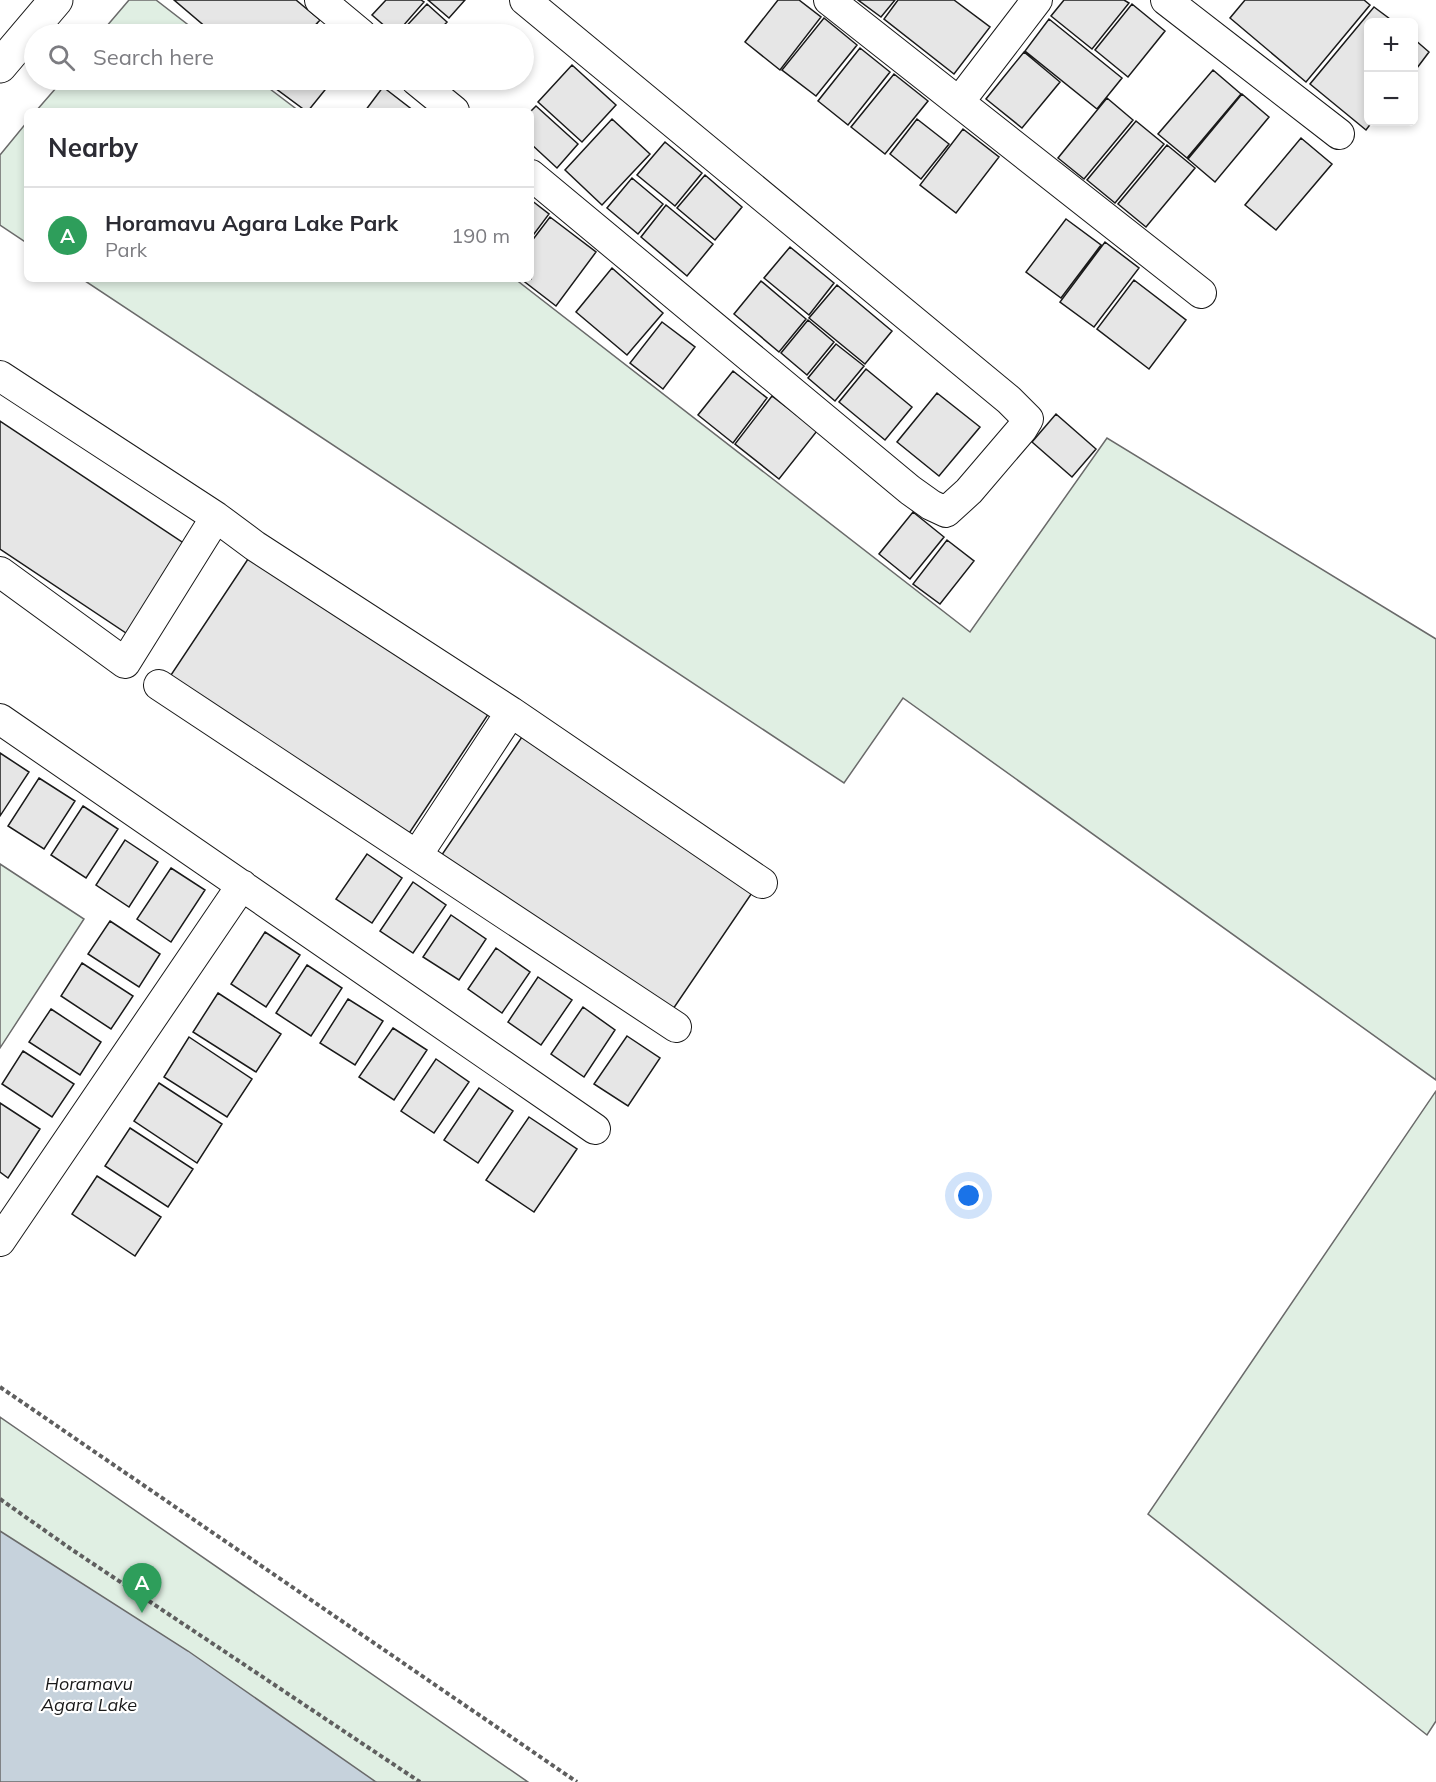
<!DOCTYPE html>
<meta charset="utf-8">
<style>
:root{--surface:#fff;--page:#f2f2f3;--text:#2b2b33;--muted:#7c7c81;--line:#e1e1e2;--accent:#1a73e8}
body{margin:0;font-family:Mulish,sans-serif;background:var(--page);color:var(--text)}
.controls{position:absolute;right:18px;top:18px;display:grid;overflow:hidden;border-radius:9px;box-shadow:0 3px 9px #0003}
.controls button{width:54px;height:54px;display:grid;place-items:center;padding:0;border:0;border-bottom:2px solid var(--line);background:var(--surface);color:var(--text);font:30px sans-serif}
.you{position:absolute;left:969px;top:1196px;width:21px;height:21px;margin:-15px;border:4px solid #fff;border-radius:50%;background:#1a73e8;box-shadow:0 0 0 9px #1a73e833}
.badge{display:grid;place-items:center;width:39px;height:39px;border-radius:50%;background:var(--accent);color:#fff;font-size:20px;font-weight:700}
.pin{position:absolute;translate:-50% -50px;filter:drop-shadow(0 2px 3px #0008)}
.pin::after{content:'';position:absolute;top:32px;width:21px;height:18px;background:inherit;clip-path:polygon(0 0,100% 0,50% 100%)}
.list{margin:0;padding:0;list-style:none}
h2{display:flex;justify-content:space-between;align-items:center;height:78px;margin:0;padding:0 24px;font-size:26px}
h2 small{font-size:20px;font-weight:400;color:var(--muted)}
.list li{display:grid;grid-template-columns:39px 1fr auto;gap:18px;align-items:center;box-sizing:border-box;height:96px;padding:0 24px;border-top:2px solid var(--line)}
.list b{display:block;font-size:22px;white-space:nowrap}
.list p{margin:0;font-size:20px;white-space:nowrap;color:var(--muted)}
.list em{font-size:20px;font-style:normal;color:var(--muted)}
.icon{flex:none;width:33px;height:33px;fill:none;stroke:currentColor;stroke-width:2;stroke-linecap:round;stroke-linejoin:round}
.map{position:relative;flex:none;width:1436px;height:1782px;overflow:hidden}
.search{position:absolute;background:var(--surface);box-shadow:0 3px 9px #0003;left:24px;top:24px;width:510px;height:66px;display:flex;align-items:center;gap:15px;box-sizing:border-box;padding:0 21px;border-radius:33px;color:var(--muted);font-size:22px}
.panel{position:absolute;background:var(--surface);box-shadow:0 3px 9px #0003;left:24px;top:108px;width:510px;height:174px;border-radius:9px}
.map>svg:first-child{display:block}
</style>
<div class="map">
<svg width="1436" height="1782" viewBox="0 0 1436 1782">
<rect width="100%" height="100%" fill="#fff"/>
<path fill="#e0efe3" stroke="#6a6a6a" stroke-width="1.5" d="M 129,0 L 156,0 L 200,34 L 100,34 Z
M 63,80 L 258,80 L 299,111 L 36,111 Z
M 27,122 L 27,243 L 0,225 L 0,155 Z
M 82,279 L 515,279 L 970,632 L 1107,438 L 1436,639 L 1436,1080 L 903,698 L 844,783 Z
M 0,864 L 84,919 L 0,1048 Z
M 1436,1091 L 1436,1721 L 1427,1735 L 1148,1514 Z
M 0,1417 L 39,1444 L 528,1782 L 0,1782 Z"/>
<path fill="#c6d2dc" stroke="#6a6a6a" stroke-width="1.5" d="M 0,1531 L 188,1651 L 376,1782 L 0,1782 Z"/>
<path fill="#e6e6e6" stroke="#1a1a1a" stroke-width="1.5" d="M 174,0 L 296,0 L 320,20 L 307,34 L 214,34 Z
M 386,0 L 421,0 L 424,2 L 396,34 L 394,34 L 372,15 Z
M 428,0 L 465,0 L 449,18 Z
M 778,0 L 799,0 L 821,17 L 780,70 L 745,42 Z
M 858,0 L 895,0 L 881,17 Z
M 898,0 L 954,0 L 990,27 L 954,74 L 884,19 Z
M 1064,0 L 1124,0 L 1129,3 L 1092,49 L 1051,16 Z
M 1245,0 L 1364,0 L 1370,5 L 1306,82 L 1230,18 Z
M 427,4 L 447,22 L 436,34 L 399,34 Z
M 1132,4 L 1165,31 L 1128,77 L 1095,50 Z
M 1374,7 L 1394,22 L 1368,22 L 1368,122 L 1372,122 L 1366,130 L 1310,84 Z
M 824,18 L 857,45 L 816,96 L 782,70 Z
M 1049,19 L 1122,78 L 1097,109 L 1025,51 Z
M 317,24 L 330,34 L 309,34 Z
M 1414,39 L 1429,52 L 1414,72 Z
M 860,48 L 890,72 L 848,125 L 818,101 Z
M 1024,52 L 1060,82 L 1022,128 L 986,99 Z
M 572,65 L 616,105 L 582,142 L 538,102 Z
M 1213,70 L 1241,94 L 1187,158 L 1158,134 Z
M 894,74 L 928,101 L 885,154 L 851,127 Z
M 275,80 L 333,80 L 308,111 L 306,111 L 271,85 Z
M 383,87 L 414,111 L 365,111 Z
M 1242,94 L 1269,117 L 1215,182 L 1188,159 Z
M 1107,98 L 1133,120 L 1084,179 L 1058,158 Z
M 536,106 L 578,144 L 557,168 L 531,144 L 531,111 Z
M 612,119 L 650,154 L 602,205 L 565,170 Z
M 917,119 L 949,144 L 921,179 L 890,154 Z
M 1136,121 L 1164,144 L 1115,203 L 1087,180 Z
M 963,129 L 999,157 L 956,213 L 920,185 Z
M 1301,138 L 1332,164 L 1276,230 L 1245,205 Z
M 665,142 L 702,173 L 675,206 L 637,175 Z
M 1167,145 L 1195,168 L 1146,227 L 1118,204 Z
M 705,175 L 742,207 L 715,240 L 677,208 Z
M 632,178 L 663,204 L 638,234 L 607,208 Z
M 531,200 L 549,214 L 531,238 Z
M 666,205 L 713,244 L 687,276 L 641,237 Z
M 550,217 L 596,252 L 556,306 L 521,279 L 531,279 L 531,242 Z
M 1066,219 L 1101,245 L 1061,298 L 1026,272 Z
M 1105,242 L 1139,268 L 1094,327 L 1060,302 Z
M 790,247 L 834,283 L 809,315 L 764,278 Z
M 612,268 L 663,313 L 627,355 L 576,312 Z
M 1134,280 L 1186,320 L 1149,369 L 1097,329 Z
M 761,281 L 806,319 L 779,352 L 734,314 Z
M 837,285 L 892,331 L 865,364 L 809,318 Z
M 808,320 L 834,342 L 807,375 L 781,353 Z
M 662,322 L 695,347 L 663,389 L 630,363 Z
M 836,344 L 864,366 L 835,401 L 808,378 Z
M 866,369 L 912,407 L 885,440 L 839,402 Z
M 733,371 L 767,398 L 733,443 L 698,415 Z
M 937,393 L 980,427 L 939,476 L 897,442 Z
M 772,396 L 817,431 L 779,479 L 735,444 Z
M 1056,414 L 1096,449 L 1072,477 L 1032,442 Z
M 0,421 L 191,548 L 132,637 L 0,549 Z
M 913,512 L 944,537 L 910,579 L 879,554 Z
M 947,540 L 974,561 L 940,604 L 913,584 Z
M 254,550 L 493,707 L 404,841 L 165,684 Z
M 526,731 L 756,887 L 669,1015 L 439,859 Z
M 0,753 L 29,772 L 0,816 Z
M 39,778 L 75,801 L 44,849 L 8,826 Z
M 83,806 L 118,829 L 86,878 L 51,855 Z
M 125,840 L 158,862 L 129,907 L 96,885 Z
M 367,854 L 402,878 L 372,923 L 336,899 Z
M 171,868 L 205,890 L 171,942 L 137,919 Z
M 413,882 L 446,905 L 413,953 L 380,931 Z
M 451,915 L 486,939 L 459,980 L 423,957 Z
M 110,921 L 160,954 L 139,987 L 88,954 Z
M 265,932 L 300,955 L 266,1007 L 231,984 Z
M 496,948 L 530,972 L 502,1013 L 468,989 Z
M 82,963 L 133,996 L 111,1029 L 61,996 Z
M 307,965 L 342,988 L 311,1036 L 276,1013 Z
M 538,977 L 572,1000 L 541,1045 L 508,1022 Z
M 218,993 L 281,1034 L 256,1072 L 193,1032 Z
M 348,999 L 383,1021 L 355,1065 L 320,1043 Z
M 583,1007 L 615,1030 L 584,1077 L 551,1054 Z
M 51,1009 L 101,1042 L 80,1075 L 29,1042 Z
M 393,1028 L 427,1050 L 394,1100 L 359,1077 Z
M 627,1036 L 660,1058 L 628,1106 L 594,1084 Z
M 189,1037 L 252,1079 L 227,1117 L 164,1077 Z
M 23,1051 L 74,1084 L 52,1117 L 2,1084 Z
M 436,1059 L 469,1082 L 434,1133 L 401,1111 Z
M 159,1083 L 222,1124 L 197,1163 L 134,1121 Z
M 479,1088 L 513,1111 L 478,1163 L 444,1140 Z
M 0,1103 L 40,1129 L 8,1178 L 0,1172 Z
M 529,1117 L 577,1149 L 534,1212 L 486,1180 Z
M 130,1128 L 193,1169 L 168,1207 L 105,1166 Z
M 97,1176 L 161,1217 L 135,1256 L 72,1214 Z"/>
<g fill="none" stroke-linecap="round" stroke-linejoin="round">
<g stroke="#1a1a1a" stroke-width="32">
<path id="street" d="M 320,0 L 361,34
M 525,0 L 1009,400 L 1028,419 L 1022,429 L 969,491 L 946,512 L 931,505 L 910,490 L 531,175
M 829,0 L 1201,293
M 1166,0 L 1339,134
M 416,80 L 454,111
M 959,102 L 1037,0
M 0,376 L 216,517 L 255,546 L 511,712 L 762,883
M 0,572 L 125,663 L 216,517
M 159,685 L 676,1027
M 0,719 L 595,1129
M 417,855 L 511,712
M 0,1241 L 242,885"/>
</g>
<g stroke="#1a1a1a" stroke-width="35">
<path id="secondary" d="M 0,66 L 56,0"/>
</g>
<path stroke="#5f5f5f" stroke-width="4" stroke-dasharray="4.5 3" stroke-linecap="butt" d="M 0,1387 L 577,1782
M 0,1499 L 71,1549 L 420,1782"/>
<use href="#street" stroke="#fff" stroke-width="30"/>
<use href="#secondary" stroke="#fff" stroke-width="33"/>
</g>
<g text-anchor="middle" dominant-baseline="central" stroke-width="4.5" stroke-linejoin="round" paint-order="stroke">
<g font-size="18" font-style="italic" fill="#1a1a1a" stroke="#fff">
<text x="89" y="1683">Horamavu<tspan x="89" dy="21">Agara Lake</tspan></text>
</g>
</g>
</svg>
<div class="controls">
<button>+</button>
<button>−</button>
</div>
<div class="you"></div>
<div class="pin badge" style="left:142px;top:1613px;background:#2e9e5b">A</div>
<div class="search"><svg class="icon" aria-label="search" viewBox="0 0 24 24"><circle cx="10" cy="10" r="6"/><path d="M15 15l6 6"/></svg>Search here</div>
<section class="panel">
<h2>Nearby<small></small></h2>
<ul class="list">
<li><span class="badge" style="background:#2e9e5b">A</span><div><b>Horamavu Agara Lake Park</b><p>Park</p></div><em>190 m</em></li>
</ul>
</section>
</div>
